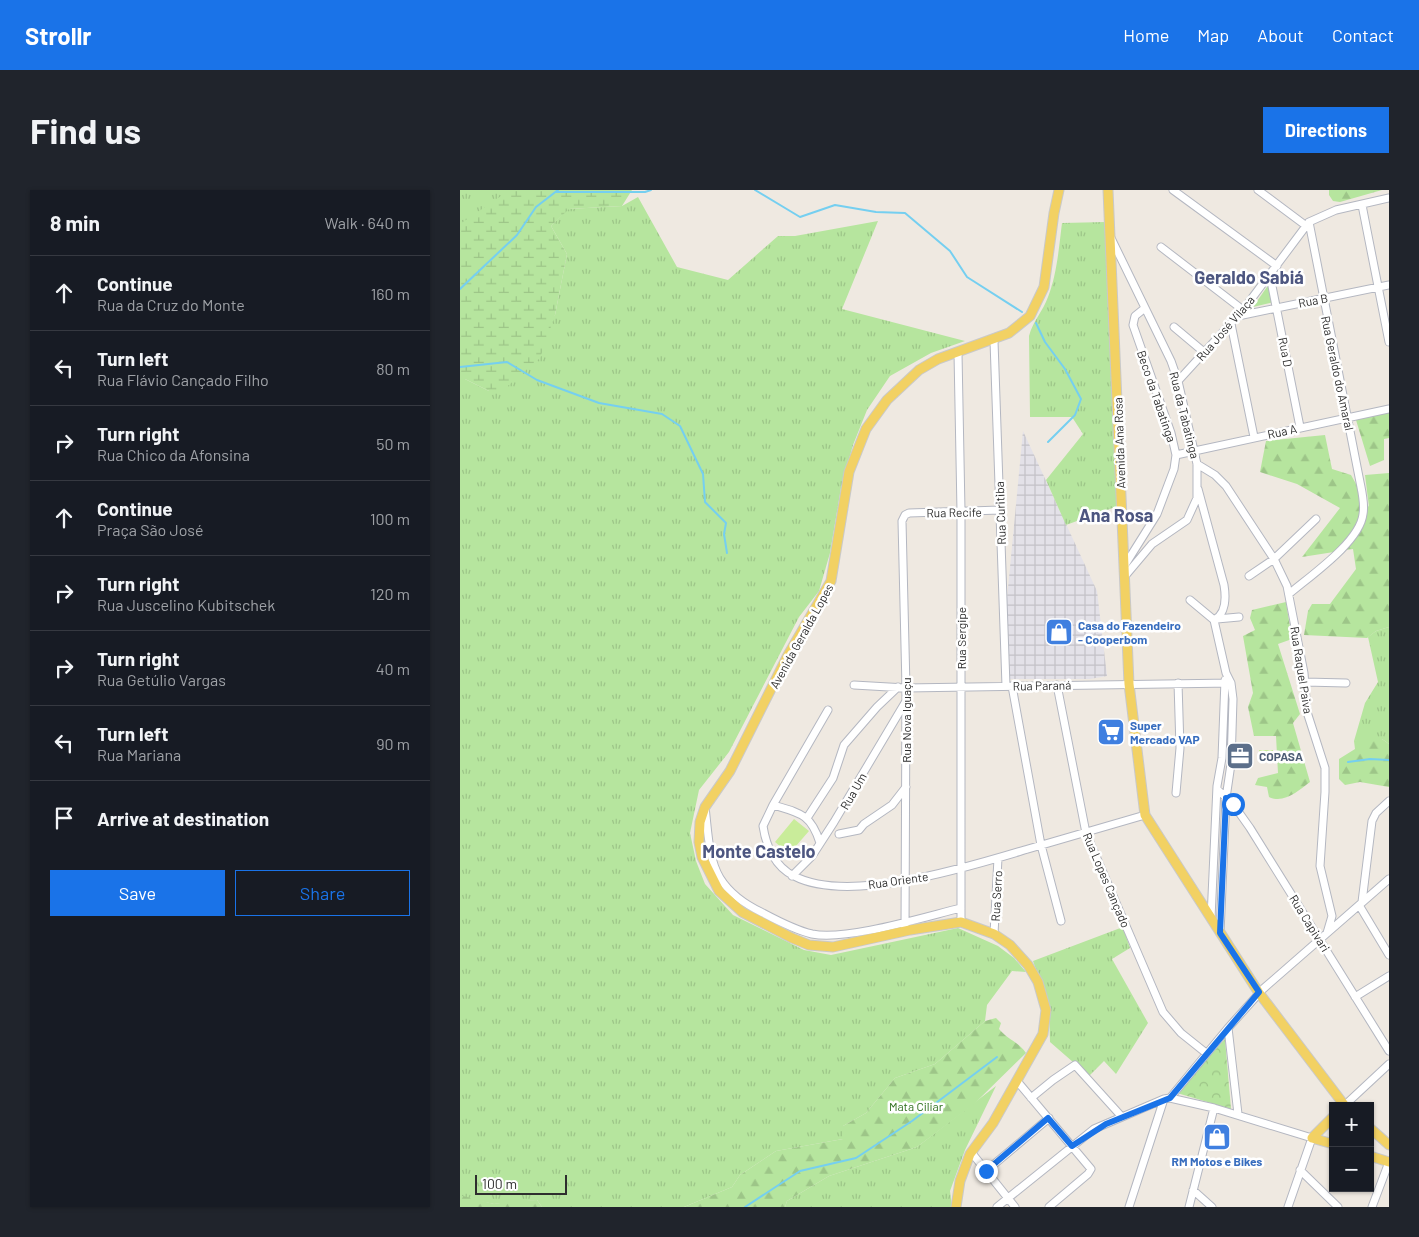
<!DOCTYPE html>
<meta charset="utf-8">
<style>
:root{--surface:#171b24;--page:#20242c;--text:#f1f3f6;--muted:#9ea1a6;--line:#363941;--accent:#1a73e8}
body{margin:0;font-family:Barlow,sans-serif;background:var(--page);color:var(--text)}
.controls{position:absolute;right:15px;bottom:15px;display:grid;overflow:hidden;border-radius:0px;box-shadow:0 1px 4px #0004}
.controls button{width:45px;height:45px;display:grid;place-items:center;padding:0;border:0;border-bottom:1px solid var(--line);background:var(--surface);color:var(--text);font:25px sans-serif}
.scale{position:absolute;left:15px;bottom:12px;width:92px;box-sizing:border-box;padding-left:5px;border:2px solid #2e2e2e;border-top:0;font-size:14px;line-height:18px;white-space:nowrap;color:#2e2e2e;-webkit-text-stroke:4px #fff;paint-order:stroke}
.stop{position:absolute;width:15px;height:15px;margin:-11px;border:4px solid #1a73e8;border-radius:50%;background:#fff}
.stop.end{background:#1a73e8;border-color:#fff;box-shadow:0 1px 5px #0008}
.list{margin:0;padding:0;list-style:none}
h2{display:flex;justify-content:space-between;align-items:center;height:65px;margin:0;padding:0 20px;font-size:21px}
h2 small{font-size:16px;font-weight:400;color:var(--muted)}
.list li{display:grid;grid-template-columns:32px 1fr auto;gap:15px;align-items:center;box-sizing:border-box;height:75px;padding:0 20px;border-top:1px solid var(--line)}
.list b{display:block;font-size:19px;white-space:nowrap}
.list p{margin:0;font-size:16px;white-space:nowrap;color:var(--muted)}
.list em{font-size:16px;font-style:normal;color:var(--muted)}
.actions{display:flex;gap:10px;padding:15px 20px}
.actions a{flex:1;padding:11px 0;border:1px solid var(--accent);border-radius:0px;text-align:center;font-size:18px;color:var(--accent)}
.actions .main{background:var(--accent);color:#fff}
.icon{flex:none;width:28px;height:28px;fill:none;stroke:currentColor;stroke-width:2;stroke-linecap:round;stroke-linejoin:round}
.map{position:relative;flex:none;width:929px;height:1017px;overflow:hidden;border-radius:0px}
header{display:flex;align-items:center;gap:30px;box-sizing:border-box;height:70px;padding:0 25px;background:var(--accent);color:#fff}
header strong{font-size:24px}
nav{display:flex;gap:28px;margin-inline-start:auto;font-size:18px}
.intro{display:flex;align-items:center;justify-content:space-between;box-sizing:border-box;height:120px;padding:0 30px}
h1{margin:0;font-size:35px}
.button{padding:12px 22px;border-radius:0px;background:var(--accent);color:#fff;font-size:18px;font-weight:700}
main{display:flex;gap:30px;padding:0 30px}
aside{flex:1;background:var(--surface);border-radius:0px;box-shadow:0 1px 4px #0004}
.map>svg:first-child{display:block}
</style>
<header>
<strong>Strollr</strong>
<nav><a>Home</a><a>Map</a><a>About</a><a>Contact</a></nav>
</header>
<div class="intro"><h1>Find us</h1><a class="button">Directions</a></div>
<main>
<aside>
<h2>8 min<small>Walk · 640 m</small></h2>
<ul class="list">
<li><svg class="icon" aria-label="ahead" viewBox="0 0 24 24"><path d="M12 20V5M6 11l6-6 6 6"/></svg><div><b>Continue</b><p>Rua da Cruz do Monte</p></div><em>160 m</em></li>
<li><svg class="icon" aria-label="left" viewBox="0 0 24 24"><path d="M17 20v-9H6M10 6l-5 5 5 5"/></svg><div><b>Turn left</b><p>Rua Flávio Cançado Filho</p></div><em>80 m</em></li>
<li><svg class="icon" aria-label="right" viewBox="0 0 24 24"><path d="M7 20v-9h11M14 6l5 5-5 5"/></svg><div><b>Turn right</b><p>Rua Chico da Afonsina</p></div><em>50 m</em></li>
<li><svg class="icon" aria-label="ahead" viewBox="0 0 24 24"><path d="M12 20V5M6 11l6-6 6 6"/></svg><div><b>Continue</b><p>Praça São José</p></div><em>100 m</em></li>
<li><svg class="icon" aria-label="right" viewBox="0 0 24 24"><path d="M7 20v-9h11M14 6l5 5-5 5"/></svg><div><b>Turn right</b><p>Rua Juscelino Kubitschek</p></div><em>120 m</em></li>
<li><svg class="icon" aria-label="right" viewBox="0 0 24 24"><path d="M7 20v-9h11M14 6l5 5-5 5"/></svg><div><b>Turn right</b><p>Rua Getúlio Vargas</p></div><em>40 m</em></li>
<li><svg class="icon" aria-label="left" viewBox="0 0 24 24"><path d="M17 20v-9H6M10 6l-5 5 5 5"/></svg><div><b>Turn left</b><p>Rua Mariana</p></div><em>90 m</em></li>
<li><svg class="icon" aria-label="arrive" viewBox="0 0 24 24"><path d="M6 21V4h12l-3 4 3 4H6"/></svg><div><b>Arrive at destination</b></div></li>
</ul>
<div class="actions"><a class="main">Save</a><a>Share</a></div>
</aside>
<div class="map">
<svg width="929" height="1017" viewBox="0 0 929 1017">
<defs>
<pattern id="industrial-grid" width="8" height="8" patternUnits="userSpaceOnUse" patternTransform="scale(1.25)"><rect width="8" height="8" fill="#e3e1e8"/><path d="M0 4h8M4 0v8" fill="none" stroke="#c3c1c7"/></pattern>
<pattern id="grass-tufts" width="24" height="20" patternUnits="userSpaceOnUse" patternTransform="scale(1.25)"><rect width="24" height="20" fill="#b6e59e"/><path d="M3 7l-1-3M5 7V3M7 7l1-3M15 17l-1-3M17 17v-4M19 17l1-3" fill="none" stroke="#9dc588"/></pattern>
<pattern id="forest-firs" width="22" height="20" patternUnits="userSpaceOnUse" patternTransform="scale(1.25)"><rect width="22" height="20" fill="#b6e59e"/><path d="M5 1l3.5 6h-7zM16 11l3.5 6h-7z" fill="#9dc588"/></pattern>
<pattern id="wetland-marsh" width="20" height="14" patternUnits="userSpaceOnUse" patternTransform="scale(1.25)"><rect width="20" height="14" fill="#b6e59e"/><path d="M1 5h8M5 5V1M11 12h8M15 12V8" fill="none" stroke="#9dc588"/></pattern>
<pattern id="park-crowns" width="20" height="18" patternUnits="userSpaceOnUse" patternTransform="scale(1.25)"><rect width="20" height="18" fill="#b6e59e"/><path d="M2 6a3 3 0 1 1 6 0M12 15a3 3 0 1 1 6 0" fill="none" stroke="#9dc588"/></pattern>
</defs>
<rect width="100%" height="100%" fill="#efe9e1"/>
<path fill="url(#industrial-grid)" d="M 563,241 L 637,401 L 647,486 L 630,489 L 550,489 L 547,409 Z"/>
<path fill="url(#grass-tufts)" d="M 0,0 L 51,0 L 0,70 Z
M 178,7 L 217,77 L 268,90 L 318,46 L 335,46 L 418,31 L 382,119 L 505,151 L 471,163 L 430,186 L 407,220 L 393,255 L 381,298 L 370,363 L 359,401 L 339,427 L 269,562 L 239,600 L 230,643 L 236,671 L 245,694 L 273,725 L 344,760 L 371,765 L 498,738 L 538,756 L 554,768 L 566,782 L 552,781 L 527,815 L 525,831 L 475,874 L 435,888 L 406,923 L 383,936 L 383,949 L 316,961 L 280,985 L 272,997 L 224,1017 L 82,1017 L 77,1010 L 34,1014 L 0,1007 L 0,189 L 5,189 L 29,201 L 95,125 L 107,64 L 91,36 L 108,19 L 162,16 Z
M 646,32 L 658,316 L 606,335 L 586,290 L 623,244 L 612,227 L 570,227 L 569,146 C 573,131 583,121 588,107 C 597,84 599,57 602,33 Z
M 809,94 L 814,112 L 793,117 Z
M 929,437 L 929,554 L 922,549 L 894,551 L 905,513 L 918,492 L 908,447 L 916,441 Z
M 663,737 L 670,758 L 652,769 L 688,833 L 656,884 L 644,871 L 629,886 L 590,852 L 589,817 L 573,771 Z
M 536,896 L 505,960 L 490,1001 L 492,1017 L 325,1017 L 327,1011 L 369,986 L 457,957 Z"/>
<path fill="url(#forest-firs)" d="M 869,0 L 922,0 L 880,12 L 873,11 L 869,5 Z
M 929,222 L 929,248 L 924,249 L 924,270 L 910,276 L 896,230 Z
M 865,245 L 872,279 L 891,285 L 909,317 L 905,285 L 929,283 L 929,437 L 916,441 L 907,448 L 844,445 L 848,421 L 852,414 L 870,414 L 896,379 L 893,359 L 842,367 L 880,318 L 837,294 L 800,282 L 806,251 Z
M 826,412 L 832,449 L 818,454 L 840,524 L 833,533 L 850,592 C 838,601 824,614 809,607 L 807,597 L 795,595 L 798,588 L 818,583 L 816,546 L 794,546 L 788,517 L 793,503 L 783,446 L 795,440 L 790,428 L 792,420 Z
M 907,547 L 922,549 L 929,554 L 929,597 L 900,592 L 885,595 L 879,589 L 879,569 L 895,559 L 894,551 Z
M 536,828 L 541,833 L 539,839 C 548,850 559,852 566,863 L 514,914 L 457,957 L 369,986 L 327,1011 L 325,1017 L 224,1017 L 272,997 L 280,985 L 316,961 L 383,949 L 383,936 L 406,923 L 435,888 L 475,874 L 525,831 Z
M 3,1006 L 34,1014 L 53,1011 L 77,1010 L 82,1017 L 0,1017 L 0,1007 Z"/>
<path fill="url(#wetland-marsh)" d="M 50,0 L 172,0 L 162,16 L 109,19 L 91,36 L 107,64 L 95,125 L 80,168 L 42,201 L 29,201 L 5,189 L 0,189 L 0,34 Z"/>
<path fill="url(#park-crowns)" d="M 765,849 L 771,919 L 717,903 Z"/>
<path fill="#c9ec9a" d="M 799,560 L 813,560 L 813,571 L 799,571 Z
M 334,629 L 349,641 L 329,664 L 315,652 Z"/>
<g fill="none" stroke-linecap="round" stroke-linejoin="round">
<path stroke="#75cff0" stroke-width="2" d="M 295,0 L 340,27 L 375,15 L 416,22 L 445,23 L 490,61 L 507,87 L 562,122
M 96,2 L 185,2 L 191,0
M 0,99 L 57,45 L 76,17 L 98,0
M 576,133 L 585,152 L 605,179 L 621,209 L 615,225 L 588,252
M 0,177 L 47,172 L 77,190 L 139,213 L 202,224 L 220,236 L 243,284 L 245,312 L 266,333 L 264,344 L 267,363
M 888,572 L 910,569 L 929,570
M 285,1017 L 340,981 L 396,968 L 452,931 L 537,867"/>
<g stroke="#b4b7c1" stroke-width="9">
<path id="minor" d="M 713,0 L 817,76
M 798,0 L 845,35
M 902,15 L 929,152
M 651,48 L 711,171 L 718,191 L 737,274 L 737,308 L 727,330 L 692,354 L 665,386
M 701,57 L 783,120
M 810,86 L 840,237
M 778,126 L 929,95
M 771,134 L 794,247
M 714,137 L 745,163
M 534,151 L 546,496
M 498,163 L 501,321 L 501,732
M 718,191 L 783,120 L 849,32 L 876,20 L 929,8
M 716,265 L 929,219
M 737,274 L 755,285 L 766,296 L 814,369 L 827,396 L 844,483 L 847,522 L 865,578 L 865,602 L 860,676 L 872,726 L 867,743
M 738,299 L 764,395 C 766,407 766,424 754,430 L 766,483 L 771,493 L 773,509 L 771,574 L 766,608 L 760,743
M 665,375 L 697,324 L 714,279 L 716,265 L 711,243 L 673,135 L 675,126 L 685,118
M 789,386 L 814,369 L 856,329
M 829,404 C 850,386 900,352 903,324 C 905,314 902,302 900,292 L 849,32
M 730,410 L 754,430
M 757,429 L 779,427
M 845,492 L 886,493
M 394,495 L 446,498 L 771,493
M 597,495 L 626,643 L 703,822 L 721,843 L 746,863
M 552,496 L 581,655 L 601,731
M 758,600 L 773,614 L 790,638 L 929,861
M 716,603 L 720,558 L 718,493
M 313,615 L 368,520
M 245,617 C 248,640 248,668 260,688 C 270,704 286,715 303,723 C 318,731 335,740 352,744 C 387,751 464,727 501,718
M 347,628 L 373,588 L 384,555 L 417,517 L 438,497
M 379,644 L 399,640 L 404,634 L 432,615 L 446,597
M 360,653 C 351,624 340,623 313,615 L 303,636 C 306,656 315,677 334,686 C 389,715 511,676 568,659 C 607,648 646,636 685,625
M 332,686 L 352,666 L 374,632 L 446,511
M 902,712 L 912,631 L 916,623 L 929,611
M 899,715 L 929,765
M 751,728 L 757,596 L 762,568 L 765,490
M 445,741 L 446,498 L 442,331 L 445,325 L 449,323 L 540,320
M 534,744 L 538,668
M 895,807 L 929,786
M 768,838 L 803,799 L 929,689
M 557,891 L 631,979 L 628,984 L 589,1017
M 571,908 L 593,890 L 615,875 L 662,927
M 710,908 L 768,838 L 778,924
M 885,915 L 929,874
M 511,962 L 555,1017
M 840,980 L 878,1017
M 526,981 L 589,928
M 733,1000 L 752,1017
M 537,1017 L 634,939 L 704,909 L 710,908 L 754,918 L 852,948 L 828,1017
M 669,1017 L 704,909
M 729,1017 L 754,918
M 912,1017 L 929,972"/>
</g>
<g stroke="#c9c9c9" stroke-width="11">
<path id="major" d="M 648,0 L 669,494 L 685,625 L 799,803 L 885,916
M 910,938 L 929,955
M 852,948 L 873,927
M 852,948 L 873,954
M 910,966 L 929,972
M 496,1017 L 500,991 L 510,964 L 533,933 L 583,844 L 586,820 L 578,792 L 568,775 L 550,755 L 534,744 L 501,732 L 450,740 L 373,757 L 349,755 L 332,748 L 282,722 L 259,701 L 242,667 L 239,652 L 240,632 L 245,617 L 270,581 L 328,465 L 371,391 L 389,282 L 406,239 L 427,210 L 459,180 L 478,169 L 549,143 L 570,126 L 584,97 L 594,23 L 599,0"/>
</g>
<use href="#minor" stroke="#fff" stroke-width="7"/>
<use href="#major" stroke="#f2d163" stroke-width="9"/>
</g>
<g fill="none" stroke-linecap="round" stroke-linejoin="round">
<path stroke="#1a73e8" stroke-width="6" d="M 526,981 L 588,928 L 612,956 L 646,934 L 710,908 L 799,802 L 760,743 L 766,608 L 773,614"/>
</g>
<defs>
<g id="shop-square" transform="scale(1.4375)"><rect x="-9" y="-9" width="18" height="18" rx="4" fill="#3f7fe0" stroke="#fff"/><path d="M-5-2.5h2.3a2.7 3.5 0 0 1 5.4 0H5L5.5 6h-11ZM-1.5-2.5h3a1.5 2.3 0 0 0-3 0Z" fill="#fff"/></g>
<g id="supermarket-square" transform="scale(1.4375)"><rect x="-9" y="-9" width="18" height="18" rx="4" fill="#3f7fe0" stroke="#fff"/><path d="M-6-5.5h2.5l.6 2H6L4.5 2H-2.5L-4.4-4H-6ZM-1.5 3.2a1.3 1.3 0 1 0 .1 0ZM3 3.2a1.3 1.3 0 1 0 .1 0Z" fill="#fff"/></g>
<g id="office-square" transform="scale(1.4375)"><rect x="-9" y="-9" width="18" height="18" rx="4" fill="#5c6f8a" stroke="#fff"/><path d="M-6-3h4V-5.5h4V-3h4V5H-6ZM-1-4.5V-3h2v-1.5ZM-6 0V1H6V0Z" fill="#fff"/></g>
</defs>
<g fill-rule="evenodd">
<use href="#shop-square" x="599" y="442"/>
<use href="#supermarket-square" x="651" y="542"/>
<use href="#office-square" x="780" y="566"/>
<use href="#shop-square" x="757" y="947"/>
</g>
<g text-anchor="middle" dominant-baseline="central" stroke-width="5" stroke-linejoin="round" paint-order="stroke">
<g font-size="12" fill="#2e2e2e" stroke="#fff">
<text transform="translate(853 110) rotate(-11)">Rua B</text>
<text transform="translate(765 138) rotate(-49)">Rua José Vilaça</text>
<text transform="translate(826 162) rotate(79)">Rua D</text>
<text transform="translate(878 183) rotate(78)">Rua Geraldo do Amaral</text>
<text transform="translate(697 206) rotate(71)">Beco da Tabatinga</text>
<text transform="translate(725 225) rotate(76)">Rua da Tabatinga</text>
<text transform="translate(822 241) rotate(-12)">Rua A</text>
<text transform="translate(659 253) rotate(-92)">Avenida Ana Rosa</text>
<text transform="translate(494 322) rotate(-1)">Rua Recife</text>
<text transform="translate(540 323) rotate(-92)">Rua Curitiba</text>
<text transform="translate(341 446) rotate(-61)">Avenida Geralda Lopes</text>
<text transform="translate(501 448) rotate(-90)">Rua Sergipe</text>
<text transform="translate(842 480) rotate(81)">Rua Raquel Paiva</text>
<text transform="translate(582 495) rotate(-1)">Rua Paraná</text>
<text transform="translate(446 530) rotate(-90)">Rua Nova Iguaçu</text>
<text transform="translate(393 601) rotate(-60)">Rua Um</text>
<text transform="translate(438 690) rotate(-8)">Rua Oriente</text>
<text transform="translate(647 690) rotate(67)">Rua Lopes Cançado</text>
<text transform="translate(536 706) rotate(-87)">Rua Serro</text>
<text transform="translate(850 733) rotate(58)">Rua Capivari</text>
</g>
<g font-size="12" font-weight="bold" fill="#366cbe" stroke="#fff" text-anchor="start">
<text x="618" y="435">Casa do Fazendeiro<tspan x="618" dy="14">- Cooperbom</tspan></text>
<text x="670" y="535">Super<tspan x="670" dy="14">Mercado VAP</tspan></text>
<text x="757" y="971" text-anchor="middle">RM Motos e Bikes</text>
</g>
<g font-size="12" font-weight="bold" fill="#4e5e75" stroke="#fff" text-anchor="start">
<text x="799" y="566">COPASA</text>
</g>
<g font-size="12" fill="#2c6e1b" stroke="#fff">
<text x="456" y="916">Mata Ciliar</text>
</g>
<g font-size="18" font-weight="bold" fill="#4d5680" stroke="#fff">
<text x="789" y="87">Geraldo Sabiá</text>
<text x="656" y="325">Ana Rosa</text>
<text x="299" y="661">Monte Castelo</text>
</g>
</g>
</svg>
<div class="controls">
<button>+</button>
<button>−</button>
</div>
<div class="scale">100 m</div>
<div class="stop" style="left:773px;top:614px"></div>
<div class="stop end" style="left:526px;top:981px"></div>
</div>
</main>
